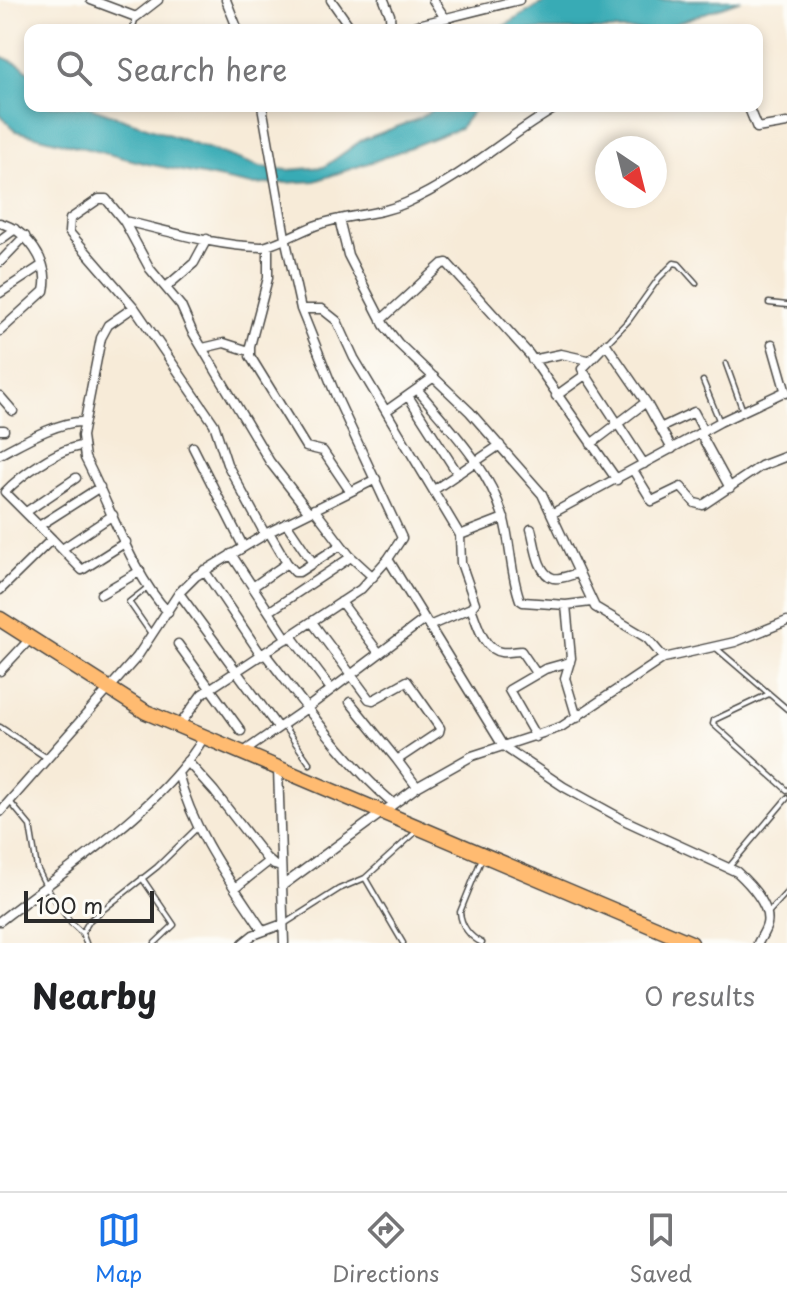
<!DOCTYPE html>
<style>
:root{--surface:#fff;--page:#f6f6f6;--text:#202124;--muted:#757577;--line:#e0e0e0;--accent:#1a73e8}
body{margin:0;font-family:"Playpen Sans",sans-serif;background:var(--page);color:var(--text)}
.compass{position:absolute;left:595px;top:136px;width:72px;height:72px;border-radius:50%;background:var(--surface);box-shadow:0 4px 12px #0003;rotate:145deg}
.scale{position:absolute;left:24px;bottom:20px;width:130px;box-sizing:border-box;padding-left:8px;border:4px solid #2b2b2b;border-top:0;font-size:22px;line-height:28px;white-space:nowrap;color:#2b2b2b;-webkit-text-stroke:6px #fdfcf7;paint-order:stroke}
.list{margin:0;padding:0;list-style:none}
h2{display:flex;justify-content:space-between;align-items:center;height:104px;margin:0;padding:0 32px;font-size:34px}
h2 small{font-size:26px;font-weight:400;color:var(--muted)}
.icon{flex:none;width:44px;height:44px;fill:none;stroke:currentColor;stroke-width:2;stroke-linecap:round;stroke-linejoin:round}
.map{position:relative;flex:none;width:787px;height:943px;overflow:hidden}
.search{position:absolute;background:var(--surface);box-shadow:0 4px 12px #0003;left:24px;right:24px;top:24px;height:88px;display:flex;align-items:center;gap:20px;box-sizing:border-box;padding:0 28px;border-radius:16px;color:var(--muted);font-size:30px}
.sheet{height:248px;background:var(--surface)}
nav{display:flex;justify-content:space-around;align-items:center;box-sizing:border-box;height:112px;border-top:2px solid var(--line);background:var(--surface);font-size:22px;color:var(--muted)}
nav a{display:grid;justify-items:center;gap:4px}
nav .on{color:var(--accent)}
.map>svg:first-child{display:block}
</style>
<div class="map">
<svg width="787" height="943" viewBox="0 0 787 943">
<rect width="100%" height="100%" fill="#fdfcf7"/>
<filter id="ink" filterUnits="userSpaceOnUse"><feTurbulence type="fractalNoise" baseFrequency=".0125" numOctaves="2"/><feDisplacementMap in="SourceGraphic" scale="16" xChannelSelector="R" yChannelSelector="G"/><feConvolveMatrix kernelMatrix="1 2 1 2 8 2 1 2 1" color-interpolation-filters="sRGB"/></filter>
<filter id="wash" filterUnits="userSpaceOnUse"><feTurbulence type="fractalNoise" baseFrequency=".006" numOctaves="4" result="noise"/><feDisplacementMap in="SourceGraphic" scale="32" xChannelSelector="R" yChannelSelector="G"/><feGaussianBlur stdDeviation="1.8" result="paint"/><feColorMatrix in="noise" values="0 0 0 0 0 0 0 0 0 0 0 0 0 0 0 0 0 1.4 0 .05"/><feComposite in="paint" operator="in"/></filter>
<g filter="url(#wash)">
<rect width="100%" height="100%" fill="#f7ebd8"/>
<path fill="#39abb5" stroke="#326b70" stroke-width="2" d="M 548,0 L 741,0 L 658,30 L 497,30 Z
M 0,56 L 21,65 L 30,73 L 30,106 L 87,106 L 261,167 L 288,170 L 324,167 L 362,140 L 418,119 L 438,106 L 477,106 L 460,128 L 380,159 L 315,181 L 252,185 L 148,164 L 16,131 L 0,114 Z"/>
</g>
<g filter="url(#ink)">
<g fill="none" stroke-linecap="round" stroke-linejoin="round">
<g stroke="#4a4845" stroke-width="7">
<path id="lane" d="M 132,30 L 136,17
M 769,303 L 787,305
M 606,344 L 629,320 L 659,278 L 674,263 L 679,264 L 696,283
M 726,364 L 743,411
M 703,381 L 719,420
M 147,588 L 129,602 L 152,635
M 716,648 L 787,709
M 769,694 L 714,720 L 713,724 L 787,790
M 283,725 L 310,764
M 0,727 L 47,758
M 11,803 L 30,826 L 37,868 L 46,886 L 71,923 L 82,933
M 729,867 L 787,798
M 142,878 L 174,925 L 155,943
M 768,913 L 787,892
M 284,924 L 339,889 L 365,878
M 86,943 L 82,933 L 90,920 L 157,867 L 197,828
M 403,943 L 365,878 L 418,830
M 482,943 C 470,937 461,926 460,912 L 482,858"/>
</g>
<g stroke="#4a4845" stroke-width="11">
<path id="street" d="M 91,0 L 136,17 L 158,0
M 226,0 L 238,30
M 331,0 L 352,30
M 384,0 L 390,15 L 391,30
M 433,0 L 445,18
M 398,30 L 519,0
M 262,106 L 285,237 L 301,309 L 336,396 L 402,538 L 388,559 L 503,746 L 564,787 L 626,821 L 737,872 C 749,883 771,906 767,924 C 766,930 761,937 758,943
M 748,106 L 757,128 L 787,123
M 339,219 L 348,255 L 384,325 L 398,343 L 470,412 L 542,494 L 595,607 L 647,638 L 664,658
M 124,221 C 168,231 216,246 261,247 C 271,247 305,229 317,225 C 347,214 377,216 406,203 C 463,178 506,136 559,106
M 0,223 C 26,230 51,262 44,291 L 0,331
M 0,240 L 15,229
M 268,246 L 268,278 L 250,346 L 250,356 L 306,447 L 323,451 L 350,491
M 0,262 L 25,236
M 166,287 L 194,263 L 207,239
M 0,293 L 41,266
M 134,307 L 108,325 L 101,338 L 82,436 L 85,458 C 110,505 132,575 168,612
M 301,309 L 322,309 L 337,321 L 354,358 L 460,535 L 461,563 L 475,603 L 471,608 L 429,626
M 381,320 L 442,264 L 447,263 L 529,354 L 617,480
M 772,344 L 786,393
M 203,348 L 224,343 L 249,351
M 532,360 L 561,354 L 588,360
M 417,389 C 449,428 488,466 503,516 C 511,543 510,573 520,600 L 523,602 L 566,605 L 591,602
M 0,396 L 13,411
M 408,396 L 458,474
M 556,396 L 585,375
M 386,411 L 434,377
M 660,428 L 694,412 L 704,431
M 0,430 L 4,430
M 700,433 L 730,488
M 591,444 L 646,402
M 193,447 L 243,546
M 0,454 C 21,443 60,420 84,422
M 644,464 L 582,369 L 606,344 L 646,402 L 672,449
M 633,470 L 652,501 L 681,487 L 695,503 L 703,505 L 761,466 L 787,456
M 434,490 L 500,445
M 314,509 L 349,555 L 373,577
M 26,512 L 76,478
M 553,513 L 720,422 L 786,391
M 286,523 L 313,563
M 39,526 L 100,487
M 531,529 C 535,542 537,574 553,578 C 560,580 572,574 579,573
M 265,534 L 227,464 L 214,424 L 134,307 L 69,232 L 70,219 L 99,199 L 106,199 L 124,221 L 150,269 L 181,306 L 192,331 L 270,462 L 309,512
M 460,535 L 504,518
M 52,539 L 82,570 L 126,542
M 62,549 L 113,515
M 231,554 L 287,639
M 287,563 L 295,572 L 299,572 L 341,545
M 204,570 L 262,656
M 254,586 L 287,563 L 269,532
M 0,590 L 52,539 L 5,492 C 21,475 59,448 82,446
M 179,593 L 278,728
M 101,594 L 140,571
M 341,602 L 379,653
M 566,605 L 571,658 L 565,678 L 577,718
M 471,608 C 477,622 483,650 501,652 C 507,653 515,651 521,651 L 536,673
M 270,611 L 351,557
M 312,622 L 369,699 L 373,700 L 407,681 L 440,728 L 439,732 L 397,760 L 417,787
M 291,636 L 331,689
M 178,644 L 241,731
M 265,654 C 306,706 344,761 394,804
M 0,671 L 31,638
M 350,702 L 397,760
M 179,726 L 202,694 L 361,589 L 388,559
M 536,737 L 509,690 L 545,669 L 570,662
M 242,753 L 307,708 L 425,619
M 187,761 L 214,791 L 266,858 L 274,865 L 281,867
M 278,769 L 284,943
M 178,773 C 193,832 230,881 263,931
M 0,812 L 137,657 L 179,593 L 196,576 L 269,532 L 376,479
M 282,886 L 417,787 L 472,756 L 561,727 L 664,658 L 735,642 L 787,621
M 235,888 L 269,861
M 0,921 C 65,870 163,807 204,737
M 243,943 L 253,935 L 283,924"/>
</g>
<g stroke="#4a4845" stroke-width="17">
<path id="highway" d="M 0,619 L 146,712 L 691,943"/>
</g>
<use href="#lane" stroke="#fff" stroke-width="4"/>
<use href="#street" stroke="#fff" stroke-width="8"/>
<use href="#highway" stroke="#ffbb71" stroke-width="14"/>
</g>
</g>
</svg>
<svg class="compass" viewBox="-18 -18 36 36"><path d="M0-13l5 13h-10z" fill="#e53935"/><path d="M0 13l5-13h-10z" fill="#757577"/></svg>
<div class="scale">100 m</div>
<div class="search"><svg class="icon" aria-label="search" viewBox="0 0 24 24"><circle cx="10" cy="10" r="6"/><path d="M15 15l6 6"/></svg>Search here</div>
</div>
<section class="sheet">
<h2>Nearby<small>0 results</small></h2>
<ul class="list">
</ul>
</section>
<nav>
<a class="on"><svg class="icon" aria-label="map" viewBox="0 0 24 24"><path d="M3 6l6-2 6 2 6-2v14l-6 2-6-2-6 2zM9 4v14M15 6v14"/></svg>Map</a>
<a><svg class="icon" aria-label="directions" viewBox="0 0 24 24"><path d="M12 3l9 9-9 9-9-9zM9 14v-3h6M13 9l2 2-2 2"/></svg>Directions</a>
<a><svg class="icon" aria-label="saved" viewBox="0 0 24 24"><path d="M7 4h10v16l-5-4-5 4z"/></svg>Saved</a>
</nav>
